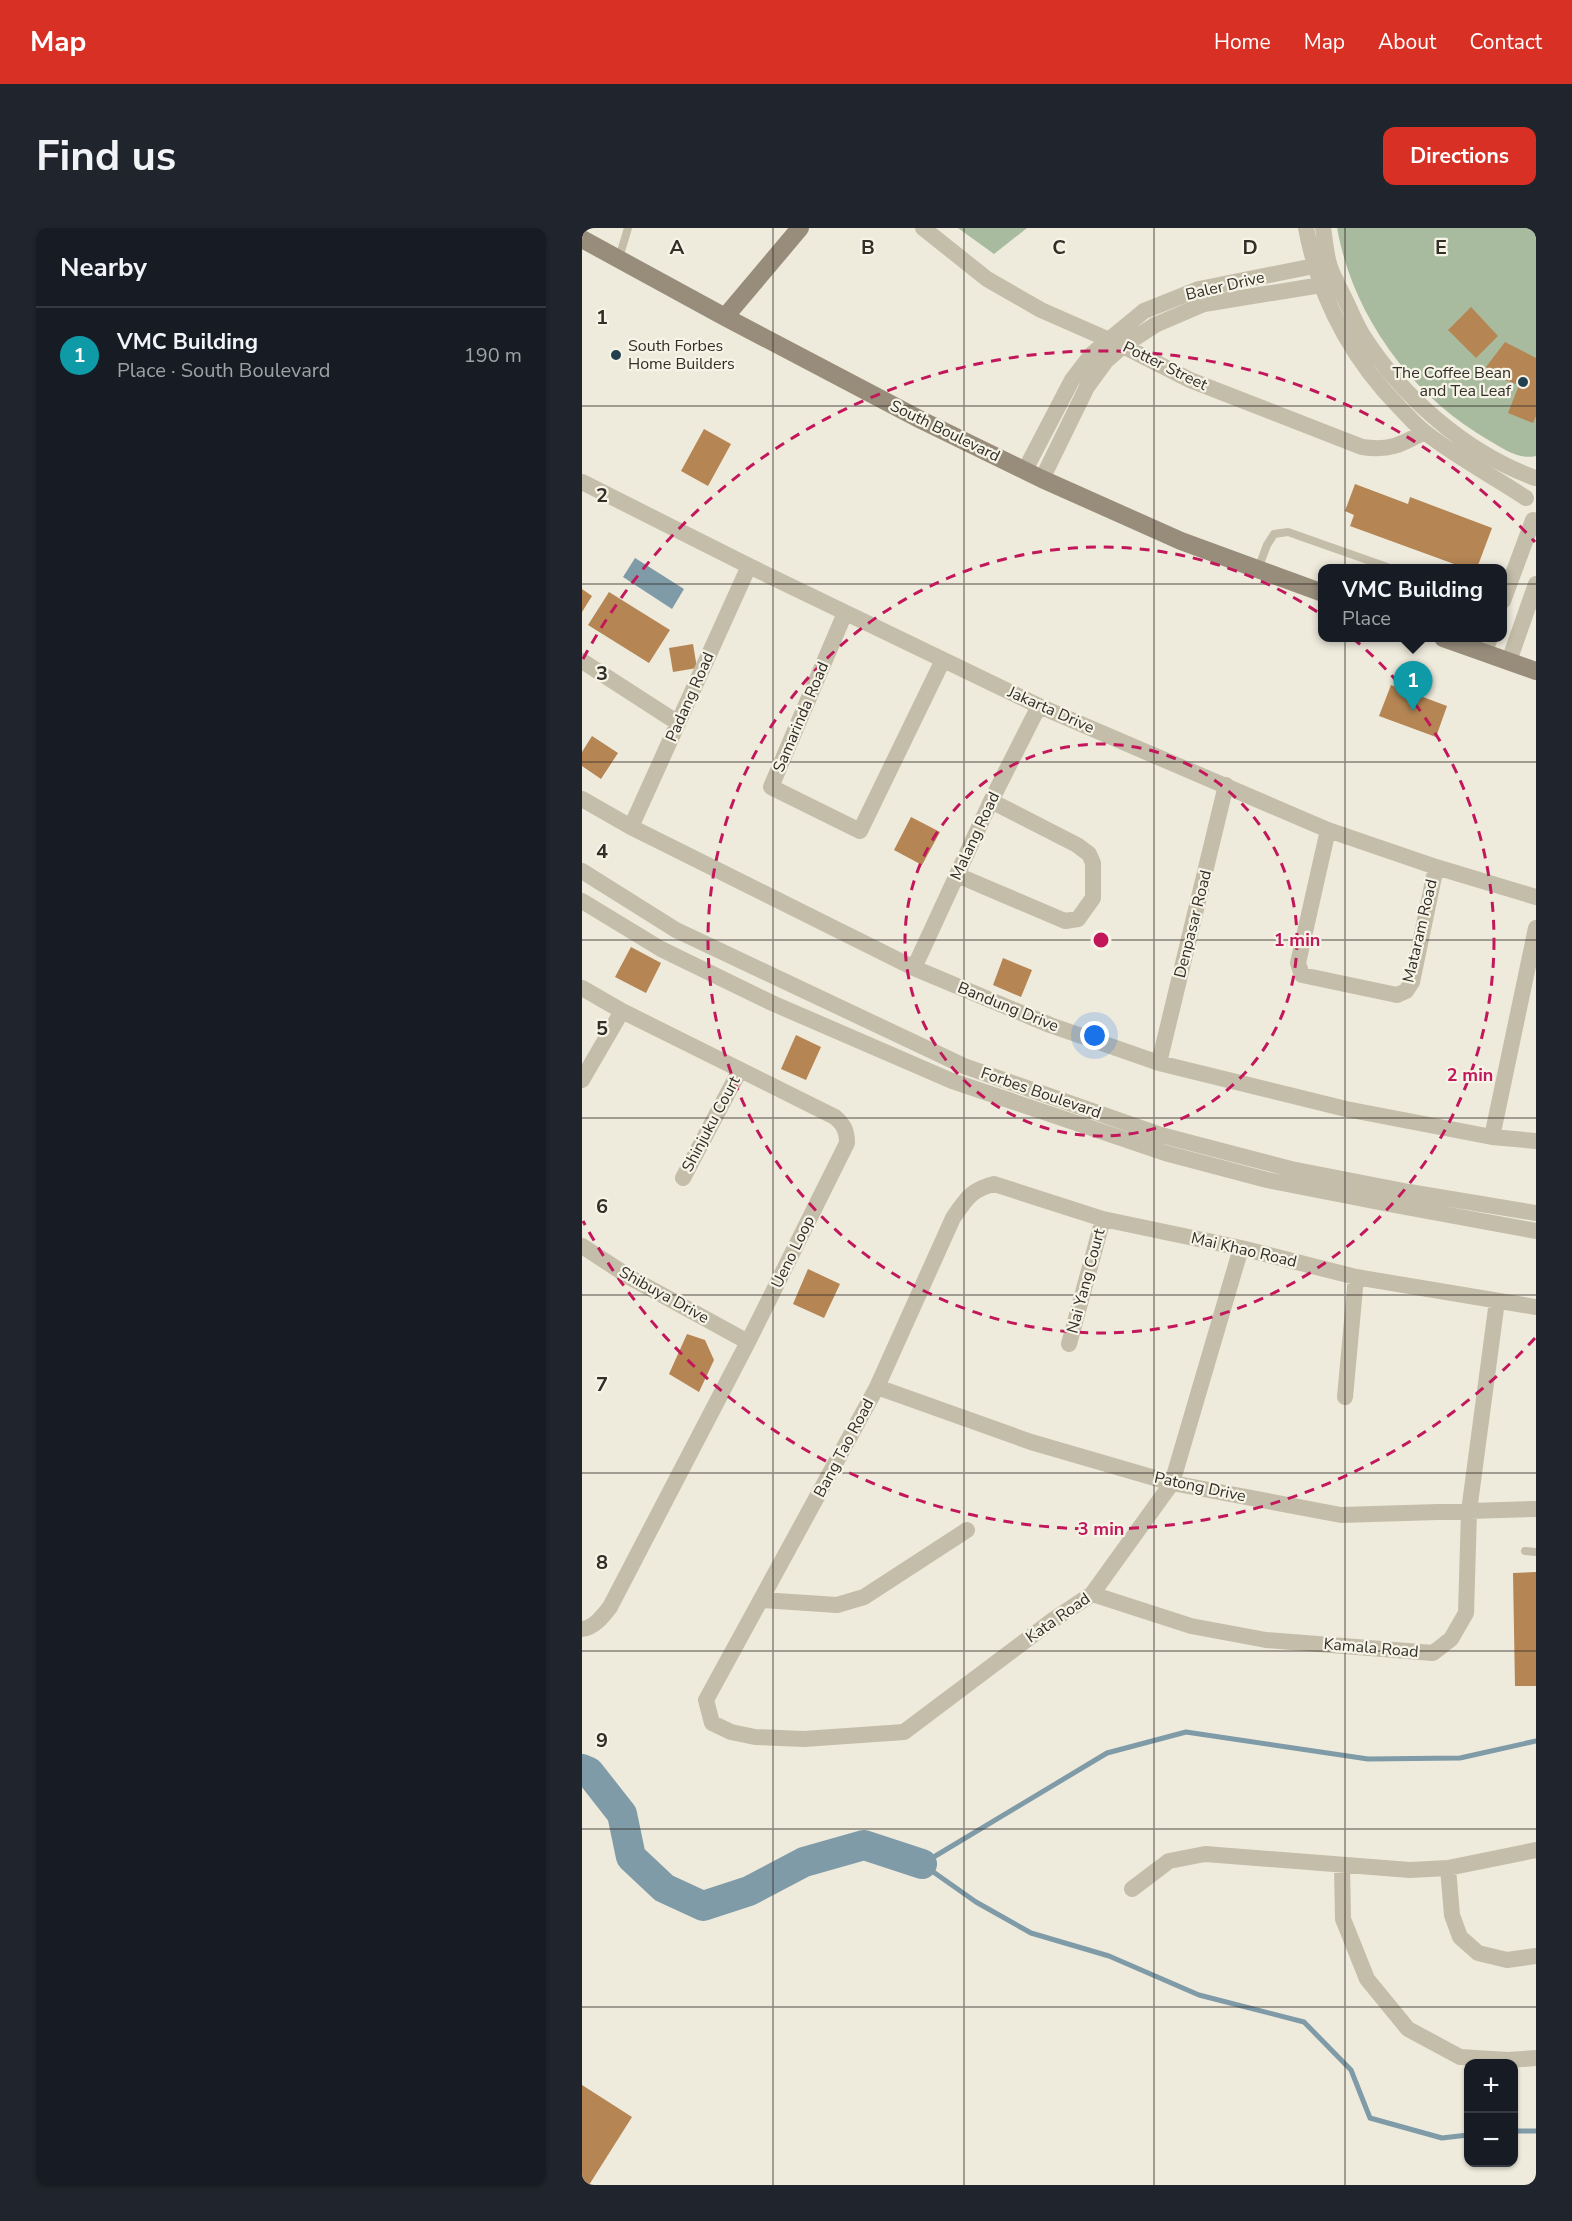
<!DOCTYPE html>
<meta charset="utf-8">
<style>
:root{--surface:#171b24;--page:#20242c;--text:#f1f3f6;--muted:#9ea1a6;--line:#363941;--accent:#d93025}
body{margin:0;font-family:"Nunito Sans",sans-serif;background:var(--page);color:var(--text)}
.controls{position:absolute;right:18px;bottom:18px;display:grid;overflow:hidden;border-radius:12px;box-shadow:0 2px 4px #0004}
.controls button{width:54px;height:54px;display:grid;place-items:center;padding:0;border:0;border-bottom:2px solid var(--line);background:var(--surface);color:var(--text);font:30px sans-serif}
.you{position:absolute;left:513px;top:808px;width:21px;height:21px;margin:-15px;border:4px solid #fff;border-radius:50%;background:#1a73e8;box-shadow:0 0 0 9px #1a73e833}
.badge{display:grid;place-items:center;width:39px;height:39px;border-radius:50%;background:var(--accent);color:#fff;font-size:20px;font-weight:700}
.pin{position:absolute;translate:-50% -50px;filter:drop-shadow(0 2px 3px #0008)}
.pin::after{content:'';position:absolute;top:32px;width:21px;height:18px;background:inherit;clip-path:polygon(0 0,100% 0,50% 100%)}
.popup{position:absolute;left:736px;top:336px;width:189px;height:78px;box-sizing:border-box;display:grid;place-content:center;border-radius:12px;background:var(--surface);filter:drop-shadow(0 2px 4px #0005);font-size:20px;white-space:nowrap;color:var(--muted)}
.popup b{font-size:22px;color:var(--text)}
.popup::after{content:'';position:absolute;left:50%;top:100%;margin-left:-12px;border:12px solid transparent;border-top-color:var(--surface)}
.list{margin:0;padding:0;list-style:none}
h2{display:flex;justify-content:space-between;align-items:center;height:78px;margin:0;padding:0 24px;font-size:26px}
h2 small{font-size:20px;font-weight:400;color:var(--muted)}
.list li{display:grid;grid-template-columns:39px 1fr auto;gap:18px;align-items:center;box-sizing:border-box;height:96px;padding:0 24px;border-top:2px solid var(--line)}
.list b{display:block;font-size:22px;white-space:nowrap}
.list p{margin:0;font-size:20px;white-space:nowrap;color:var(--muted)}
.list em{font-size:20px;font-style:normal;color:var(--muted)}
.map{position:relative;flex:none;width:954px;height:1957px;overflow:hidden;border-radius:12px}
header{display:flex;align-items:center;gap:36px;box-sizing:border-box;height:84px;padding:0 30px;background:var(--accent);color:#fff}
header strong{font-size:28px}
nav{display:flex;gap:33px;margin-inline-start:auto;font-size:21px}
.intro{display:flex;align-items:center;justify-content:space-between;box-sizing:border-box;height:144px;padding:0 36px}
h1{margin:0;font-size:42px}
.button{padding:15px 27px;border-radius:12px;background:var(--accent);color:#fff;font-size:21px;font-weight:700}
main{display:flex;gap:36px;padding:0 36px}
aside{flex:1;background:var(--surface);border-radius:12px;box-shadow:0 2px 4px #0004}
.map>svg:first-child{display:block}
</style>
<header>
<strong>Map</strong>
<nav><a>Home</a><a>Map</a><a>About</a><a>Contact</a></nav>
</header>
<div class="intro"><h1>Find us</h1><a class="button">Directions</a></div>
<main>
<aside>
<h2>Nearby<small></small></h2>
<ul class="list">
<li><span class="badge" style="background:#0f9aa8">1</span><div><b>VMC Building</b><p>Place · South Boulevard</p></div><em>190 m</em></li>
</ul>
</aside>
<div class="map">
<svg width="954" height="1957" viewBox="0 0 954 1957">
<rect width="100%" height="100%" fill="#eeeadc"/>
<path fill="#a9bb9e" d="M 376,0 L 445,0 L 412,26 Z
M 755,0 L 954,0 L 954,228 C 937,232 922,221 908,213 C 830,168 771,89 755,0 Z"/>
<path fill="#7f9ba7" d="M 53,330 L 102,361 L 90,381 L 41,349 Z"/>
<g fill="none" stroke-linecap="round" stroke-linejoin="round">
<path stroke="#7f9ba7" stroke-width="5" d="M 932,1903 L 954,1903
M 886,1907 L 860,1910 L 788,1890 L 769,1842 L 722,1794 L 617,1767 L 527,1728 L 449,1705 L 394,1674 L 340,1636 L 525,1525 L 604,1504 L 786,1531 L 878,1530 L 954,1513"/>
<path stroke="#7f9ba7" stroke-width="30" d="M 0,1541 L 7,1544 L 40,1586 L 49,1629 L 82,1660 L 121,1678 L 167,1663 L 222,1634 L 282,1617 L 340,1636"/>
</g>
<path fill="#b58553" d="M 889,79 L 916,108 L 894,130 L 866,102 Z
M 923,114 L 954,130 L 954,188 L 951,195 L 926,185 L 937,157 L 920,151 L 904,139 Z
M 122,201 L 149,216 L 126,258 L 99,243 Z
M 773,256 L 826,276 L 828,269 L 910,300 L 895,340 L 883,340 L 768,298 L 772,287 L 763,283 Z
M 0,361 L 10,368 L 0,384 Z
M 27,364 L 88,402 L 67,435 L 6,397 Z
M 111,416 L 115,440 L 91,444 L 87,420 Z
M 809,457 L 865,478 L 854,509 L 797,488 Z
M 10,508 L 36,525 L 19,551 L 0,538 L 0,524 Z
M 329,589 L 358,604 L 340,637 L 312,622 Z
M 49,719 L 79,735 L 64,765 L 33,749 Z
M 421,730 L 450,742 L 439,769 L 411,757 Z
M 214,807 L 239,819 L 224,852 L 199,841 Z
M 226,1041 L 258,1056 L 242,1090 L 211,1076 Z
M 105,1106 L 123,1112 L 132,1132 L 117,1164 L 87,1146 Z
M 954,1344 L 954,1458 L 933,1458 L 931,1345 Z
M 0,1857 L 50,1889 L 7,1957 L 0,1957 Z"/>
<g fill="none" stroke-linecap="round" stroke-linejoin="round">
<path stroke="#c4bda9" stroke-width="8" d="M 37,30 L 46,0
M 676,341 L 685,317 L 692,306 L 706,304 L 808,340
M 943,1323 L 954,1324"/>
<path stroke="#c4bda9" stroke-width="16" d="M 341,0 L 405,51 L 459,82 L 541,118 L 608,152 L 780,219 C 807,223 819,217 842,204
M 724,0 C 737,69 769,130 818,180 C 826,188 834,198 844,205 C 876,230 911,248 944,270
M 741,0 C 743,12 744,25 747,36 C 751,49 758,61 764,73 C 769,84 774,96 780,106 C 820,169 883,224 953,250
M 443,242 L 490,152 L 510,126 L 562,83 L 617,61 L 747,35
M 460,251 L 505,159 L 524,133 L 541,118 L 573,97 L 622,76 L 739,57 L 754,52
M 0,254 L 167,338 L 457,478 L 746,602 L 854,639 L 954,669
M 921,373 L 951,292
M 263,385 L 189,559 L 278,603 L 361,432
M 902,425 L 908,410
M 0,433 L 96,495
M 927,433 L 954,356
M 0,571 L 49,599 L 332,740 L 468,797 L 577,835 L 764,881 L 910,909 L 954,913
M 49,599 L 167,338
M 746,602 L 716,735 L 720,747 L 815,767 L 824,763 L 830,754 L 854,639
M 0,643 L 94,702 L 382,838 L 579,907 L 709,941 L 827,964 L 954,985
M 375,647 L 483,693 L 496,691 L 511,670 L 511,635 L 507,626 L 495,617 L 409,573
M 0,673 L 79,721 L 190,775 L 370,853 L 583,925 L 685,952 L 807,976 L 954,1003
M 332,740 L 409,573 L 457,478
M 0,760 L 40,783 L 253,889 C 262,897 265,903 265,915 L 166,1114 L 28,1379 C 21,1388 12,1400 0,1401
M 577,835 L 644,557
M 0,852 L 40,783
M 910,909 L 954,700
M 101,950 L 158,842
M 0,1018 L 49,1050 L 166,1114
M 659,1020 L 590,1255 L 510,1366 L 471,1392 L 322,1504 L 222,1511 L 173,1509 L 149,1504 L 130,1495 L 124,1472 L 295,1159 L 371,990 C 384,971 390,961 412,956 L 521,991 L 659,1020 L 774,1049 L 954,1079
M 487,1116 L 521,991
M 295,1159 L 449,1214 L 590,1255 L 759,1287 L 954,1281
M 763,1169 L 774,1049
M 510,1366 L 609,1398 L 684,1412 L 851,1425 L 869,1411 L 884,1385 L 887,1283 L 915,1073
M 179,1372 L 255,1377 L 282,1369 L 385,1302
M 760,1637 L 761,1691 L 785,1751 L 826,1801 L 878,1829 L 926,1832 L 954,1830
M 866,1640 L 870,1687 L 878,1709 L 896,1725 L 925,1732 L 954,1728
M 550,1661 L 587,1633 L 623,1626 L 828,1642 L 866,1640 L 954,1622"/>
<path stroke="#988d7b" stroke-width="18" d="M 0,11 L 143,89 L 339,192 L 460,251 L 599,313 L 741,365
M 143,89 L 218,0
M 861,410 L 954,443"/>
</g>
<path fill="none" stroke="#332e28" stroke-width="1.5" stroke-opacity="0.55" d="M 191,0 L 191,1957M 382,0 L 382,1957M 572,0 L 572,1957M 763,0 L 763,1957M 0,178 L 954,178M 0,356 L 954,356M 0,534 L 954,534M 0,712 L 954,712M 0,890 L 954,890M 0,1067 L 954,1067M 0,1245 L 954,1245M 0,1423 L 954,1423M 0,1601 L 954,1601M 0,1779 L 954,1779"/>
<g fill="none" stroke="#c2185b" stroke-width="3" stroke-dasharray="10 8">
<circle cx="519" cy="712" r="196"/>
<circle cx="519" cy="712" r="393"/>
<path d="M953 1110A589 589 0 0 1 1 993M1 431A589 589 0 0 1 953 314"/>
</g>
<g fill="#23404f" stroke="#f6f4e7" stroke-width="2">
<circle cx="34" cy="127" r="6"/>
<circle cx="941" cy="154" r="6"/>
</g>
<g text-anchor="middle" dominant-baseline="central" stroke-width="4.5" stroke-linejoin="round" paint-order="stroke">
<g font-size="16" fill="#332e28" stroke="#f6f4e7">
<text transform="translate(643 58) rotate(-13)">Baler Drive</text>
<text transform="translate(583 138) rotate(26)">Potter Street</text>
<text transform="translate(363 203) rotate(26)">South Boulevard</text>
<text transform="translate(108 469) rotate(-66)">Padang Road</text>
<text transform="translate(469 482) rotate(24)">Jakarta Drive</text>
<text transform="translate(219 489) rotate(-67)">Samarinda Road</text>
<text transform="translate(393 608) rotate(-65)">Malang Road</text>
<text transform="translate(611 696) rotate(-76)">Denpasar Road</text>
<text transform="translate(838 703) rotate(-77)">Mataram Road</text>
<text transform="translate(426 779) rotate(22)">Bandung Drive</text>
<text transform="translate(459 865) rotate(19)">Forbes Boulevard</text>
<text transform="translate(129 896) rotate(-62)">Shinjuku Court</text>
<text transform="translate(662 1022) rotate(13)">Mai Khao Road</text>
<text transform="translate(211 1024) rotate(-64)">Ueno Loop</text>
<text transform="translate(504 1053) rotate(-75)">Nai Yang Court</text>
<text transform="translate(82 1067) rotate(29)">Shibuya Drive</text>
<text transform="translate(262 1220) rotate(-62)">Bang Tao Road</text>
<text transform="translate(618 1259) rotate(12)">Patong Drive</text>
<text transform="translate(476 1390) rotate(-35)">Kata Road</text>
<text transform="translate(789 1420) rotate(5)">Kamala Road</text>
</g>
<g font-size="16" fill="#332e28" stroke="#f6f4e7" text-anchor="start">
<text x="46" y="118">South Forbes<tspan x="46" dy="18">Home Builders</tspan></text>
<text x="929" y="145" text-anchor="end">The Coffee Bean<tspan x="929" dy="18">and Tea Leaf</tspan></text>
</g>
</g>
<g font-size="20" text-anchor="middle" font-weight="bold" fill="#332e28" stroke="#f6f4e7" stroke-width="4.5" stroke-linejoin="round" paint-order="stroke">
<text x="95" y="26">A</text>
<text x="286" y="26">B</text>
<text x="477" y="26">C</text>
<text x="668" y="26">D</text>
<text x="859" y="26">E</text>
<text x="20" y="96">1</text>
<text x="20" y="274">2</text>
<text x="20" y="452">3</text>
<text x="20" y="630">4</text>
<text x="20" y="807">5</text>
<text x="20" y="985">6</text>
<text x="20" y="1163">7</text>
<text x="20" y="1341">8</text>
<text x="20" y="1519">9</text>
</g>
<circle cx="519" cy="712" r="9" fill="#c2185b" stroke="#f6f4e7" stroke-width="3"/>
<g font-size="18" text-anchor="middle" font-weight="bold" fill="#c2185b" stroke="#f6f4e7" stroke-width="4.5" stroke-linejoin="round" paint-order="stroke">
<text x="715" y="718">1 min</text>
<text x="888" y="853">2 min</text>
<text x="519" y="1307">3 min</text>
</g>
</svg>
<div class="controls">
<button>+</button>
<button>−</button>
</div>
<div class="you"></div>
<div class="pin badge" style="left:831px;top:483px;background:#0f9aa8">1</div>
<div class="popup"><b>VMC Building</b>Place</div>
</div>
</main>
